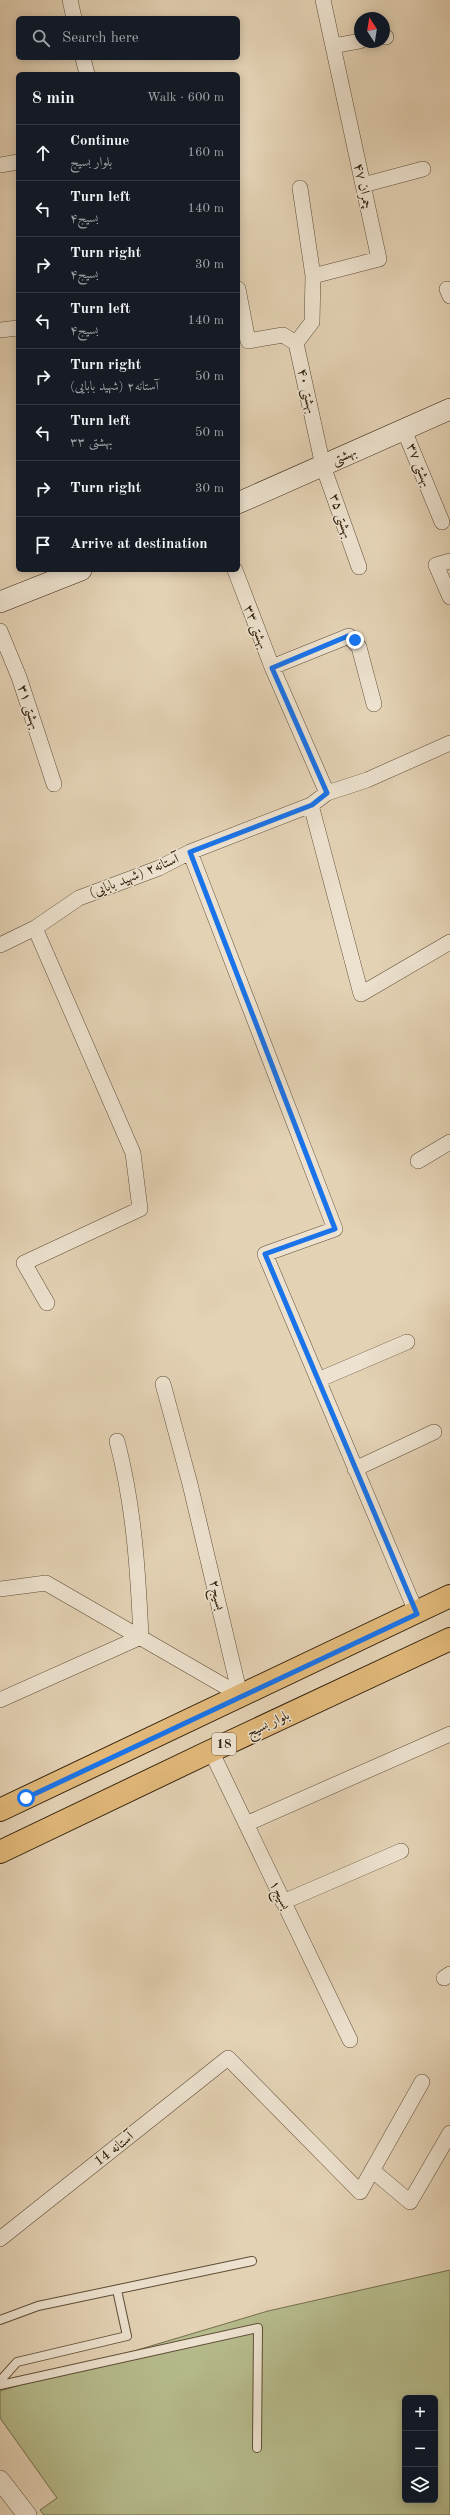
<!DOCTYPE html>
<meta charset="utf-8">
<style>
:root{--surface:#171b24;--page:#20242c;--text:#f1f3f6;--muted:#9ea1a6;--line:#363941}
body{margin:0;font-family:"Old Standard TT",Amiri,serif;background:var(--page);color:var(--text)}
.controls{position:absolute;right:12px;bottom:12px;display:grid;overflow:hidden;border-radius:6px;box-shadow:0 2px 10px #0003}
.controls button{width:36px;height:36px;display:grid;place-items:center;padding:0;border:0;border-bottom:1px solid var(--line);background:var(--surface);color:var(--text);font:20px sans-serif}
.compass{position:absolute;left:354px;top:12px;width:36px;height:36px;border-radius:50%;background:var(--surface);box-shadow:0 2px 10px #0003;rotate:348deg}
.stop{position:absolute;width:12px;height:12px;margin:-9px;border:3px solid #1a73e8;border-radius:50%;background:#fff}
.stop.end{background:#1a73e8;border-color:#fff;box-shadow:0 1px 4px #0008}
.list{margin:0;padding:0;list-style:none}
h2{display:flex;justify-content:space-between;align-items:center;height:52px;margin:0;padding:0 16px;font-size:17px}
h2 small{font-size:13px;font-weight:400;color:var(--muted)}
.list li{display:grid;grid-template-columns:26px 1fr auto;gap:12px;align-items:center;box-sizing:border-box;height:56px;padding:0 16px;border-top:1px solid var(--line)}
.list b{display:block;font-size:15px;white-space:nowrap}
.list p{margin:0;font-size:13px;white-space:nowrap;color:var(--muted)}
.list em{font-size:13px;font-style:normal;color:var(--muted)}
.icon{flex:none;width:22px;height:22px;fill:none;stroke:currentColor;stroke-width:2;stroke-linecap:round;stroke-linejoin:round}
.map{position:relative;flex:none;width:450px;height:2515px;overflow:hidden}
.search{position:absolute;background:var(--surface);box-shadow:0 2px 10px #0003;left:16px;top:16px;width:224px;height:44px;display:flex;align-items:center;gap:10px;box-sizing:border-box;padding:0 14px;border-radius:6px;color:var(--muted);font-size:15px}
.panel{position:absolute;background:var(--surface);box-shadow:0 2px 10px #0003;left:16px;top:72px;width:224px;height:500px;border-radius:6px}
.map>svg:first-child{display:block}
</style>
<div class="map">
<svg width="450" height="2515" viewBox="0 0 450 2515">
<rect width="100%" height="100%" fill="#e4d2b5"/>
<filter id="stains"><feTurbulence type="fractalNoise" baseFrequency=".005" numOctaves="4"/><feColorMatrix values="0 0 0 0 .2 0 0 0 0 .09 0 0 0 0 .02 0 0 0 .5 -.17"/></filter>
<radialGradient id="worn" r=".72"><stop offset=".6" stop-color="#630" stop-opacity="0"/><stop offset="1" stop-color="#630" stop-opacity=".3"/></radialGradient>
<path fill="#b6bb8c" stroke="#746e4c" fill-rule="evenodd" d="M 450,2270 L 450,2515 L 44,2515 L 40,2510 L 57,2498 L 0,2418 L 0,2391 L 268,2311 ZM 405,2398 L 435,2398 L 435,2500 L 405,2500 Z"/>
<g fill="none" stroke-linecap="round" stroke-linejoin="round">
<g stroke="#5e4d36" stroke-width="10">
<path id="service" d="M 0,2320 L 38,2306 L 252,2261
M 0,2381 L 17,2362 L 127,2336 L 117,2290
M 0,2385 L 258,2328 L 257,2448"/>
</g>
<g stroke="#5e4d36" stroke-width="16">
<path id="minor" d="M 70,0 L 74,18
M 323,0 L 379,259 L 313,276 L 312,322 L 296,343 L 323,466 L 359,567
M 384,37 L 386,37
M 333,46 L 360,41
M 83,58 L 87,74
M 0,165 L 18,162
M 363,185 L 423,169
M 300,188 L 313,276
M 238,289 L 248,341 L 283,335 L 296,343
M 447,289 L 450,296
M 0,330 L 18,328
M 404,430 L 442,522
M 450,561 L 436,565 L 450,597
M 235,570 L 272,667 L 327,793
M 0,631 L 19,677 L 54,784
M 272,667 L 349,636 L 359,647 L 374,704
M 311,805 L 361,994 L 450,942
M 190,852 L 335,1229 L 265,1254 L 417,1614
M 35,928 L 133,1153 L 140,1209 L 24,1263 L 47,1303
M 0,945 L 35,928 L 79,898 L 159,868 L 190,852 L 311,805 L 327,793 L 367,780 L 450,743
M 418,1161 L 450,1142
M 318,1380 L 407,1342
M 117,1441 C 134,1506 138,1571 141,1637
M 355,1469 L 434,1432
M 0,1589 L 46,1583 L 240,1695 L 190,1484 L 163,1384
M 0,1700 L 141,1637
M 211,1751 L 350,2040
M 246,1824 L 450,1734
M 283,1902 L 401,1851
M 444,1978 L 450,1974
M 372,2170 L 410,2202 L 450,2133
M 0,2239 L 228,2058 L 360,2192 L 422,2082"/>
</g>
<g stroke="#5e4d36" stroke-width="20">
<path id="tertiary" d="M 0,2480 L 27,2515"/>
</g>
<g stroke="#32210c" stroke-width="22">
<path id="secondary" d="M 238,503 L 450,409
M 0,602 L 81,570"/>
</g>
<g stroke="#32210c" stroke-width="24">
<path id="primary" d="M 0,1810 L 450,1596
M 0,1852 L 211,1751 L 450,1639"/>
</g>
<use href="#service" stroke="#ede2cf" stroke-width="8"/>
<use href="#minor" stroke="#ede2cf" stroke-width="15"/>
<use href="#tertiary" stroke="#ede2cf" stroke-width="19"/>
<use href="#secondary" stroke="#ede2cf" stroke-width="21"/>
<use href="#primary" stroke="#e2b97a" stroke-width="22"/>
</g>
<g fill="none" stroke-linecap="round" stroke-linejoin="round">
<path stroke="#1a73e8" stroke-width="5" d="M 26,1798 L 417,1614 L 265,1254 L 335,1229 L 190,852 L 312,805 L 327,793 L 272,668 L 348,636 L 355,640"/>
</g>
<g text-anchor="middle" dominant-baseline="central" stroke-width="3" stroke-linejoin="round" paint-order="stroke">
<rect fill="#ede2cf" stroke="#6a5b46" stroke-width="1" x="212" y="1733" width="24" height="22" rx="3"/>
<g font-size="13" font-weight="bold" fill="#32210c">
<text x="224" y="1744">18</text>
</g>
<g font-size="14" fill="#32210c" stroke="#ede2cf">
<text transform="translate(363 186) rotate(78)">چمران ۴۷</text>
<text transform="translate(307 391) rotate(77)">بهشتی ۴۰</text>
<text transform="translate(344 456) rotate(-24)">بهشتی</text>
<text transform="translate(419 465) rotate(68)">بهشتی ۳۷</text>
<text transform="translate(341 516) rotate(71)">بهشتی ۳۵</text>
<text transform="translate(256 627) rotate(69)">بهشتی ۳۳</text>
<text transform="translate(29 707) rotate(72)">بهشتی ۳۱</text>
<text transform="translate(134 876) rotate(-22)">آستانه۲ (شهید بابایی)</text>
<text transform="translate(217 1595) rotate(77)">بسیج۲</text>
<text transform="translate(268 1724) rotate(-25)">بلوار بسیج</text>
<text transform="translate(280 1895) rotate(64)">بسیج۱</text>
<text transform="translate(114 2149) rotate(-38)">آستانه 14</text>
</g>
</g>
<rect width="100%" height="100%" filter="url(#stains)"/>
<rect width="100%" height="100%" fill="url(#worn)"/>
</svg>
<div class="controls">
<button>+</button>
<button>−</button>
<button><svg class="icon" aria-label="layers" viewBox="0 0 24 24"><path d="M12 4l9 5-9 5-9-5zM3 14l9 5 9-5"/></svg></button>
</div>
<svg class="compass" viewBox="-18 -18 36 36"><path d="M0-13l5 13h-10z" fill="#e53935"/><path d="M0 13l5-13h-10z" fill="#9ea1a6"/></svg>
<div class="stop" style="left:26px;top:1798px"></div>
<div class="stop end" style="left:355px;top:640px"></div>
<div class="search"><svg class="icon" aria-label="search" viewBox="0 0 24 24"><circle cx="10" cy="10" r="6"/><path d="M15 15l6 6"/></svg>Search here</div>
<section class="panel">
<h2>8 min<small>Walk · 600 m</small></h2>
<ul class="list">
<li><svg class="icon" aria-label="ahead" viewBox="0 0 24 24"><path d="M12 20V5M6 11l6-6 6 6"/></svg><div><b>Continue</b><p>بلوار بسیج</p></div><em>160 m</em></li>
<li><svg class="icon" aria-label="left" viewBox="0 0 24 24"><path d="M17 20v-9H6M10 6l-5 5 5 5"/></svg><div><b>Turn left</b><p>بسیج۴</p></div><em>140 m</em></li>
<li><svg class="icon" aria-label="right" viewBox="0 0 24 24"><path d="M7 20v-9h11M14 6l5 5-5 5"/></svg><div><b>Turn right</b><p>بسیج۴</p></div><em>30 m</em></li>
<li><svg class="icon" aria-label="left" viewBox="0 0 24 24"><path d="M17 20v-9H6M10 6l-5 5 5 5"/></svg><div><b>Turn left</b><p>بسیج۴</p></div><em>140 m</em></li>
<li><svg class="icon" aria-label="right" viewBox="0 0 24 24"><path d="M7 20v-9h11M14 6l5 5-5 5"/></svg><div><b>Turn right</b><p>آستانه۲ (شهید بابایی)</p></div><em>50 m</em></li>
<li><svg class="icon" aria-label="left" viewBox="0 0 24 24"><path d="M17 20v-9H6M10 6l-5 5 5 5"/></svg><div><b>Turn left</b><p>بهشتی ۳۳</p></div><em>50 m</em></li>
<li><svg class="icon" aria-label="right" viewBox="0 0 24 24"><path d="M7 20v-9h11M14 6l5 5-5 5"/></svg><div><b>Turn right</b></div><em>30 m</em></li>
<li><svg class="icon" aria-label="arrive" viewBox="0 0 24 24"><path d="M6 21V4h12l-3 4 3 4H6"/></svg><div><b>Arrive at destination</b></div></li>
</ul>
</section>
</div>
